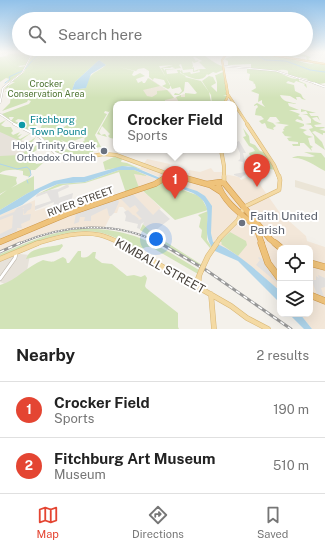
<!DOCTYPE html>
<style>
:root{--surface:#fff;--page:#f2f2f2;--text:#222;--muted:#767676;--line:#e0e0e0;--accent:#e44532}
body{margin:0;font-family:"Public Sans",sans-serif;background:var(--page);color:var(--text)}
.controls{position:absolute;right:12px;bottom:12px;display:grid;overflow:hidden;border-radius:8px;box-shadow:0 4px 16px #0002}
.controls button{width:36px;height:36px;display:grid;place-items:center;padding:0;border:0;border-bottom:1px solid var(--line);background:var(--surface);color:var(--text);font:20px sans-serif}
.you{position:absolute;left:156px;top:239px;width:14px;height:14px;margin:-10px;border:3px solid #fff;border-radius:50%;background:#1a73e8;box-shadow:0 0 0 6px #1a73e833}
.badge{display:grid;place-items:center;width:26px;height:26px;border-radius:50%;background:var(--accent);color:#fff;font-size:13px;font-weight:700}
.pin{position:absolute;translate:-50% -33px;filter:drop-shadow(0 1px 2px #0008)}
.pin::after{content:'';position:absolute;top:21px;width:14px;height:12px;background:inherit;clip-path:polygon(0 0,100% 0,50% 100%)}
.popup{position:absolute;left:113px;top:101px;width:124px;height:52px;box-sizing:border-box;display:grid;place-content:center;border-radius:8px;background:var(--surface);filter:drop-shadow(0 1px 3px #0005);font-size:13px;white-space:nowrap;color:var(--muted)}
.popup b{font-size:15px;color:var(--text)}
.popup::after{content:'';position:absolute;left:50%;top:100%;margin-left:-8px;border:8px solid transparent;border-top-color:var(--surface)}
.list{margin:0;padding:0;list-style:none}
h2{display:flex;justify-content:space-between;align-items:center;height:52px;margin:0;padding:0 16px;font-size:17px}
h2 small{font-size:13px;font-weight:400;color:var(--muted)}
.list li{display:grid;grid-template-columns:26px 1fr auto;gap:12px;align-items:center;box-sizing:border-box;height:56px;padding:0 16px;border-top:1px solid var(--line)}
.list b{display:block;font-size:15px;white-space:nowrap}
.list p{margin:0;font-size:13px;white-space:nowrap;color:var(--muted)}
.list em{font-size:13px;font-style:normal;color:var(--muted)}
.icon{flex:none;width:22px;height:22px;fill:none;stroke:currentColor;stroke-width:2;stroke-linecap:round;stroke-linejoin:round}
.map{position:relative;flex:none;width:325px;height:329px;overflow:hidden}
.search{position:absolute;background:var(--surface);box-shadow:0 4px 16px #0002;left:12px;right:12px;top:12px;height:44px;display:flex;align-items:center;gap:10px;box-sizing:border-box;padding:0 14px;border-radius:22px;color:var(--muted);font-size:15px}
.sheet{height:164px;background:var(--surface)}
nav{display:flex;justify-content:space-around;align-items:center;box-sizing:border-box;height:56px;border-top:1px solid var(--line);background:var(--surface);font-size:11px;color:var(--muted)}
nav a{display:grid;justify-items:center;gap:2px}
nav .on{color:var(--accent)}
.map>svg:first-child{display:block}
</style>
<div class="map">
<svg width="325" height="329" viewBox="0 0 325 329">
<rect width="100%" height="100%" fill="#f4f1eb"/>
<path fill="#e7e2da" d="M 0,130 L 20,139 L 35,149 L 0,164 Z
M 20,254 L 30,255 L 26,276 L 5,284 L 0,282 L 0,261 L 12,256 Z"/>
<path fill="#f3e7d9" d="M 147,159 L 170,164 L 169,168 L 180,170 L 180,173 L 189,173 L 189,170 L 200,172 L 211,168 L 214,172 L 224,172 L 224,174 L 239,177 L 241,180 L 249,176 L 256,176 L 261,186 L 280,213 L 306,236 L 307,241 L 325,247 L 325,329 L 312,329 L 300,314 L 310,314 L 310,248 L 280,248 L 280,291 L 247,263 L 213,242 L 211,233 L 211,217 L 205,196 L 140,169 Z
M 134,170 L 161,181 L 141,189 L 161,208 L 145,223 L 142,220 L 138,220 L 130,216 L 123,207 L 119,207 L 117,213 L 112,213 L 105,227 L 83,227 L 54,231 L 34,237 L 0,252 L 0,215 L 35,200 L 35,211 L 51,206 L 52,211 L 81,202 L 88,197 L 89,205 L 125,193 Z"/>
<path fill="#ebe5d7" d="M 149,78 L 170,92 L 174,98 L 184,94 L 190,95 L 202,102 L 116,104 L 112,109 L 121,96 L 148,81 Z
M 295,180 L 325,189 L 325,196 L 295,187 Z"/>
<path fill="#d2e3b8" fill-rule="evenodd" d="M 0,52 L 33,52 L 27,65 L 18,66 L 20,67 L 26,66 L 21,73 L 7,83 L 10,79 L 6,78 L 0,82 L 0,57 L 7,56 L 9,53 L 0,54 L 2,53 Z
M 34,52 L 199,52 C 208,57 213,63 222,66 L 223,70 L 216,73 L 213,72 L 208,75 L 207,74 C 202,84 188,77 181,73 L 180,71 L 182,70 L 183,73 L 190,72 L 191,74 L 200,72 L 199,69 L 206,69 L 199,62 L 202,61 L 195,57 L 193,57 L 196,61 L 197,60 L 199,61 L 194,63 L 192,61 L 193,66 L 192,68 L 194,67 L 194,71 L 199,69 L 198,71 L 193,72 L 193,69 L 183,70 L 181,64 L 179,65 L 181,68 L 173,69 L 177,69 L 172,68 L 174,67 L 170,67 L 172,68 L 163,68 L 165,71 L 165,69 L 176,70 L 166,70 L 167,74 L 178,73 L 177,70 L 180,70 L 180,73 L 186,76 L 185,77 L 201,81 L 209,92 L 211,102 L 207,104 L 180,104 L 176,97 L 181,95 L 181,97 L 185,97 L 185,93 L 195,94 L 197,93 L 188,82 L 185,82 L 184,91 L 179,95 L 174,95 L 175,93 L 179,94 L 182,91 L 180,87 L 172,89 L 161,68 L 173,65 L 159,66 L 170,84 L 170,88 L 168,89 L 162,86 L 166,84 L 164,80 L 154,78 L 153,80 L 149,77 L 149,71 L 144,68 L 138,69 L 136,71 L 119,67 L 134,71 L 132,75 L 134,76 L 140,73 L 145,76 L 136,79 L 138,83 L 142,81 L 143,83 L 145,83 L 148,78 L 160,86 L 143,90 L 147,96 L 152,97 L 157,94 L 157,91 L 167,90 L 174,98 L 165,100 L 165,104 L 162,102 L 159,104 L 116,104 L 116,139 L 110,138 L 108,136 L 110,134 L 102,126 L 99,132 L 101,135 L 105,134 L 107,137 L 97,134 L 111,109 L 109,112 L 105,111 L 104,113 L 107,114 L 95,135 L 101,147 L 94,148 L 93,152 L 90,153 L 90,157 L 74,159 L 57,153 L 43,138 L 31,131 C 38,130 43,132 50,132 C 59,131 70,124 76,118 L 65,121 L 57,126 L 60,127 C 55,131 49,131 43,129 L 48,127 L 40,129 L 42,125 L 39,124 L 29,130 L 19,125 L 24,120 L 18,119 L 15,121 L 19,123 L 17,124 L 11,121 L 14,117 L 9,117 L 10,120 L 2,114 L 29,104 L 31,101 L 28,100 L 27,102 L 2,111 L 10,103 L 11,96 L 5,91 L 8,91 L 9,87 L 4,90 L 8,85 L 8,86 L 15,82 L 12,82 L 24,72 ZM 99,60 L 106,65 C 96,74 89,71 86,88 L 72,90 L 75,82 ZM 87,136 L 84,139 L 85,140 L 74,150 L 64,149 L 60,146 L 63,142 L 61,140 L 68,143 Z
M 229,52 L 253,52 L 268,55 L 264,52 C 281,52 297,51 311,57 L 308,59 L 315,62 L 307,61 L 306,57 L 299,56 L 302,57 L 293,57 L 294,60 C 301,61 307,64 313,64 L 312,63 L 325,64 L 325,83 L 319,84 L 306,80 L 308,79 L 288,75 L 288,71 C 283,69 281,70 276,71 C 283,74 291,80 299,79 L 299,81 L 306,84 L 307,88 L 304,85 L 305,84 L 296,81 L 294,83 L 288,81 L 286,83 L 294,85 L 295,91 L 301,94 L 303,98 L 306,100 L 302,99 L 300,97 L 296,97 L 297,100 L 290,96 L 280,95 C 282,102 291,102 297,104 L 288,103 L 289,106 L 299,110 L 289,110 L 300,114 L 298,116 L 301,117 L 303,121 L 297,119 L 295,121 L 304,124 L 304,126 L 299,128 L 307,130 L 303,132 L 306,135 L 313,137 L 308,138 L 310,145 L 313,147 L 311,148 L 312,151 L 304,143 L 300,143 L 300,146 L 293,146 L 292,144 L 298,144 L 298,142 L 289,141 L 287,138 L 292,137 L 285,136 L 282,132 L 284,131 L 283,129 L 285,128 L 284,127 L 289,125 L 275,123 L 280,122 L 276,117 L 270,117 L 267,121 L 273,123 L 276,126 L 273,128 L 274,130 L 267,128 L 265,123 L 262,124 L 259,121 L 264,119 L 261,116 L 255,115 L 256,109 L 258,107 L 257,105 L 254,106 L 254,105 L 257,103 L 265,107 L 262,103 L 262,100 L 258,102 L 259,94 L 251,91 L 256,88 L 255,84 L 253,83 L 254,82 L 249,80 L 250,74 L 247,73 L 247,68 L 251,68 L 251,64 L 228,65 L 228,61 L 224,59 L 236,55 L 231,55 L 233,53 Z
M 223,72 L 227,95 L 223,95 L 227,96 L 224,104 L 212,104 L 211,95 L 202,81 L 209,76 L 213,77 L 216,83 L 211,86 L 217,92 L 217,82 L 215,75 L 210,75 L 216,75 Z
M 301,109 L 316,113 L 309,113 L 311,116 L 318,116 L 320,121 L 317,117 L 312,118 L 315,121 L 322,124 L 314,125 L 316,127 L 324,127 L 325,128 L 319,129 L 325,131 L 325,133 L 323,133 L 323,135 L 315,131 L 312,132 L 322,142 L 325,150 L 315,143 L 314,136 L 309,129 L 313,128 L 311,125 L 305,124 L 311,123 L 311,119 L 307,115 L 302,114 L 308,114 L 306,111 L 301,112 Z
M 6,120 L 1,125 L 5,127 L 11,127 L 13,131 L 11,133 L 13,135 L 20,132 L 17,136 L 22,134 L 18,138 L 20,139 L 31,133 L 20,141 L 0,132 L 0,123 Z
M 243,128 L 249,136 L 250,143 L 255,145 L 260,151 L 264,152 L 275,170 L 270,169 L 257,175 L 249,153 L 255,151 L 253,148 L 249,146 L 243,137 L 246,136 Z
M 36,137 L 32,142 L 35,143 L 35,146 L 44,143 L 45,144 L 31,154 L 27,160 L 35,162 L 36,164 L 43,163 L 35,170 L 31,170 L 30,177 L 23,175 L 23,171 C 16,169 5,169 0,173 L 0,156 L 20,155 L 26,151 L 24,145 Z
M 304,152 L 321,153 L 325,158 L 325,171 C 314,165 304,157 292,158 C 299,153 308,159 315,156 Z
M 116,156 L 122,159 L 121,162 L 127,163 L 143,170 L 128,166 L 105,170 L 103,162 Z
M 119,170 L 134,170 L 148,176 L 134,174 L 139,188 L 126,193 L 119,172 L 85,183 L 63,185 L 36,195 L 58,184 L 85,182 Z
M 0,174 L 17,177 L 16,180 L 17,184 L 11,188 L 34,176 L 34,191 L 28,193 L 0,210 L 0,195 L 7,190 L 0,194 Z
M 160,182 L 197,195 L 202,199 L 208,210 L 175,220 L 141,189 Z
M 208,211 L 207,240 L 211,246 L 210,248 L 201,237 L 202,230 L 199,227 L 201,218 L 198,215 Z
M 143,224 L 155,235 L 202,265 L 201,266 L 140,230 Z
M 78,229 C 131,227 156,244 199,270 L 198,274 L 151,247 L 146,247 L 139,250 C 127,243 111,234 97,232 C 66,227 27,245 0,258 L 0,254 C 26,243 50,232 78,229 Z
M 230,232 L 246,241 L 247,245 L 238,256 L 221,244 L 222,243 L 220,241 Z
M 62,244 L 63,246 L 59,251 L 26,259 C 30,246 50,248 62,244 Z
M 78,251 L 81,251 L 81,257 C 87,259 90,255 93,252 L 96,252 L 95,258 L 102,263 L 112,264 L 127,276 L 134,275 L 141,277 L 145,275 L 147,278 L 145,286 L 146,288 L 178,313 L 178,327 L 179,329 L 0,329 L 0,285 C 16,281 27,266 43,260 C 55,263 52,262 63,257 L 66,259 L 67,263 L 69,263 Z"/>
<path fill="#e3e1df" d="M 239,141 L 246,153 L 243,153 L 248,173 L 243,176 L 241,178 L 234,175 L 234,174 L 245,172 L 243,162 L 238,161 L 240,159 L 240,153 L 235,143 Z
M 68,184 L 69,187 L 67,188 L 58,192 L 59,198 L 58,198 L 73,193 L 71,204 L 53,210 L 54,202 L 35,210 L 35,206 L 51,201 L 47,193 L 36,197 L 37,194 L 50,190 L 58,189 Z
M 129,195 L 134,195 L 153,215 L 159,209 L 170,219 L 152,233 L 143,224 L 144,222 L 141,224 L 140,229 L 137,228 L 138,224 L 125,221 L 126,216 L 124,212 L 128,210 L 133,215 L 134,215 L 139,219 L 138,220 L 142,219 L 136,213 L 139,210 L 135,205 L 130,208 L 121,199 L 122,197 Z
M 117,199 L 119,202 L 114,213 L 111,216 L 109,216 L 107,208 L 91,216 L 91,221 L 84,221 L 85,217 L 80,217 L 79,222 L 74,224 L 76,213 Z
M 30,203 L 32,204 L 31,209 L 27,211 L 26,213 L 24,214 L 24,208 L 22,209 L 24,209 L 23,215 L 31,214 L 30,220 L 21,224 L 22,228 L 17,228 L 17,231 L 0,239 L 0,234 L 12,228 L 13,215 L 0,220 L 0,217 L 14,212 L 17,208 Z
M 259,257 L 264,260 L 271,273 L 280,282 L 280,285 L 256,265 L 260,260 L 258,258 Z
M 318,275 L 325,278 L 325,287 L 321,288 L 324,297 L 318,296 L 314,287 L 312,280 L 316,280 L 316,276 L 319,278 Z"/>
<path fill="#aed4ea" d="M 99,60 L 106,65 L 91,74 L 86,88 L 72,90 L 75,82 Z
M 122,166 L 134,167 L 172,183 L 197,191 L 205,196 L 212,206 L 211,233 L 213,242 C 238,252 259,273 280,291 L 280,303 L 238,261 L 215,251 C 195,229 222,208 193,193 L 134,170 L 119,170 L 85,182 L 58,184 L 41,191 L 22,205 L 0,215 L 0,210 L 28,193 L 54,181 L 73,177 L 84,177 Z
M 289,314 L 300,314 L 312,329 L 304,329 Z"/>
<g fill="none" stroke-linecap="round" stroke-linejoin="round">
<path stroke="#aed4ea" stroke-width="1" d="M 249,52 L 256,54 L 265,60 L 286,61 L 310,70 L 325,72
M 33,60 L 41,52
M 25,69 L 32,61
M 5,83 L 10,79 L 9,77 L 24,70
M 0,164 L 17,169 L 27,167 L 30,170 L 31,175 L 29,177
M 27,180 L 28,183"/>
<g stroke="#bfb8ae" stroke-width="1.5">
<path id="minor-far3" d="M 223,66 L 276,71 L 317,84
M 8,84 L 22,73 L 33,52"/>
</g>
<g stroke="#bfb8ae" stroke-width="2">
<path id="minor-far2" d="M 314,83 L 325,87
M 0,103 L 3,88 L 9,83
M 0,114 L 16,125"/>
</g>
<g stroke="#bfb8ae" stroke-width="3">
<path id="minor-far1" d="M 14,124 L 40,137 L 55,153 L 73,160"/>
</g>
<g stroke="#bfb8ae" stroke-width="4">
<path id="minor" d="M 0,279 L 15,258 L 16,254"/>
</g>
<g stroke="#d8b675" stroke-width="2">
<path id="major-far4" d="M 254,52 L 325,64
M 226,84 L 222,60 L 228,52"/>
</g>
<g stroke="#d8b675" stroke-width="2.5">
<path id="major-far3" d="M 227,93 L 248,125
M 224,104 L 228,96 L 226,83"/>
</g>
<g stroke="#d8b675" stroke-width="4">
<path id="major-far2" d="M 247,124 L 274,165 L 279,177
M 221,150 L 224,166 L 224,177
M 73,160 L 103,154 L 116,155 L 168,174"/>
</g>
<g stroke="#d8b675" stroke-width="4.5">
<path id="major-far1" d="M 224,176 L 224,183
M 220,238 L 238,220 L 244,207 L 279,190 L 280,180 L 279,176
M 35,244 C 55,238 79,230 100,235 C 108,237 116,241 123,244"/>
</g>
<g stroke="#d8b675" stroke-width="5.5">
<path id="major" d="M 121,243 L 231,306 L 247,318 L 268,329
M 0,259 L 38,243
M 195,286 L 201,271
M 198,287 L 199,277
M 211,294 L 214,329"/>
</g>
<g stroke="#ce984b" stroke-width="4.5">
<path id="highway-far2" d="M 173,175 L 182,177
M 167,177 L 175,176"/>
</g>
<g stroke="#ce984b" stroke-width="6">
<path id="highway-far1" d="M 178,176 L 210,185 L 221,192
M 218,183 C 222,202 245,217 259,229
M 206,184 L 220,182 L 224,183 L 270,239 L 276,244
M 256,227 L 262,244
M 0,242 L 67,214 L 155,184 L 168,176"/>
</g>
<g stroke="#ce984b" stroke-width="7">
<path id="highway" d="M 261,243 L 268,263 L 280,279
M 275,243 L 281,248
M 310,263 L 325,267
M 310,295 L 325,301"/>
</g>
<use href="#minor-far3" stroke="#fff" stroke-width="1"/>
<use href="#minor-far2" stroke="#fff" stroke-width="1.5"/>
<use href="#minor-far1" stroke="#fff" stroke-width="2"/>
<use href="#minor" stroke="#fff" stroke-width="3"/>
<use href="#major-far4" stroke="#f4daa4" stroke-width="1.5"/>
<use href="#major-far3" stroke="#f4daa4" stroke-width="2"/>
<use href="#major-far2" stroke="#f4daa4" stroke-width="3"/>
<use href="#major-far1" stroke="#f4daa4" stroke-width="3.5"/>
<use href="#major" stroke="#f4daa4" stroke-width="4.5"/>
<use href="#highway-far2" stroke="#efc37b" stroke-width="3.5"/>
<use href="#highway-far1" stroke="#efc37b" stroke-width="5"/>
<use href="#highway" stroke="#efc37b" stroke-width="6"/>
<g stroke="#989898" stroke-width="2">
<path id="rail-far1" d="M 18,244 C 64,224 116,220 162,244"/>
</g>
<g stroke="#989898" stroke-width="3">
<path id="rail" d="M 160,243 L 206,270 L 291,329
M 0,252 L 20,243"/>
</g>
<use href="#rail-far1" stroke="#fff" stroke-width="1" stroke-dasharray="1.5" stroke-linecap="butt"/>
<use href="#rail" stroke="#fff" stroke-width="1.5" stroke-dasharray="4.5" stroke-linecap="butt"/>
<g stroke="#d8b675" stroke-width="4.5" stroke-linecap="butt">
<path id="major-bridge-far1" d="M 216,244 L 220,238"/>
</g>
<g stroke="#d8b675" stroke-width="5.5" stroke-linecap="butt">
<path id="major-bridge" d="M 201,271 L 208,256 L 217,243"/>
</g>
<use href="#major-bridge-far1" stroke="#f4daa4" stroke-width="3.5"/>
<use href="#major-bridge" stroke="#f4daa4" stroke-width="4.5"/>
</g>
<linearGradient id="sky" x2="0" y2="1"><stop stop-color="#91c1e9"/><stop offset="0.53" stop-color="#faf9f6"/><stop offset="1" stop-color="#faf9f6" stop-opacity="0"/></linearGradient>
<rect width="325" height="98" fill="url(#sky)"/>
<circle fill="#0f9aa8" stroke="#fff" stroke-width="1.5" cx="22" cy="125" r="4"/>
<g fill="#6b7280" stroke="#fff" stroke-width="1.5">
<circle cx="104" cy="151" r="4"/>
<circle cx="242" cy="223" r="4"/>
</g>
<g text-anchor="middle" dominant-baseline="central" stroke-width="4" stroke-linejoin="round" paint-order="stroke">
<g font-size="9" fill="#4e7432" stroke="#fff">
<text x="46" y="83">Crocker<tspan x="46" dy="10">Conservation Area</tspan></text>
</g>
<g font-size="10" fill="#0d838f" stroke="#fff" text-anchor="start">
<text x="30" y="119">Fitchburg<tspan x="30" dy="12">Town Pound</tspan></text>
</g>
<g font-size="10" fill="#5b616d" stroke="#fff" text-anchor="end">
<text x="96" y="145">Holy Trinity Greek<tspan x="96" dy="12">Orthodox Church</tspan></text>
</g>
<g font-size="10" fill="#47413a" stroke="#fff">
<text transform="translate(80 201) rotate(-20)">RIVER STREET</text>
</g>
<g font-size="12" fill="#5b616d" stroke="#fff" text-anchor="start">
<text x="250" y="216">Faith United<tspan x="250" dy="14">Parish</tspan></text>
</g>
<g font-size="12" fill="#47413a" stroke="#fff">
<text transform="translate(160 266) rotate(29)">KIMBALL STREET</text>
</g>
</g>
</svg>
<div class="controls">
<button><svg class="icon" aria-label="locate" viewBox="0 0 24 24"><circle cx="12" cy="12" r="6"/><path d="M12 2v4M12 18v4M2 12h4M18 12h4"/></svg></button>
<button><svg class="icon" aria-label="layers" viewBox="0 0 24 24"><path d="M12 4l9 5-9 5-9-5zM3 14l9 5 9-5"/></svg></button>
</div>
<div class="you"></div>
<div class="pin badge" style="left:175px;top:199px">1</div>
<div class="popup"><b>Crocker Field</b>Sports</div>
<div class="pin badge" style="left:257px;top:187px">2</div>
<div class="search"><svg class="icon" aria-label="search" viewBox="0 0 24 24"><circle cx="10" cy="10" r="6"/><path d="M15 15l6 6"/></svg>Search here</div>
</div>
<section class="sheet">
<h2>Nearby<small>2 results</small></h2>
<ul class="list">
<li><span class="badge">1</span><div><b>Crocker Field</b><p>Sports</p></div><em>190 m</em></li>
<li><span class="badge">2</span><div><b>Fitchburg Art Museum</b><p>Museum</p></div><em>510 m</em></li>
</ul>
</section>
<nav>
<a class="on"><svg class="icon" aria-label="map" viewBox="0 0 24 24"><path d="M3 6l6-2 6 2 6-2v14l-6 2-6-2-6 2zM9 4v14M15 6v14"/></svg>Map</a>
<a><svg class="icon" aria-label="directions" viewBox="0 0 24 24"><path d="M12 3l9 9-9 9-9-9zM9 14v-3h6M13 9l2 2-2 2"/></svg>Directions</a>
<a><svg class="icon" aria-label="saved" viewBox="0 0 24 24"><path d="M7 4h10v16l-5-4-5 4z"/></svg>Saved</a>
</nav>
